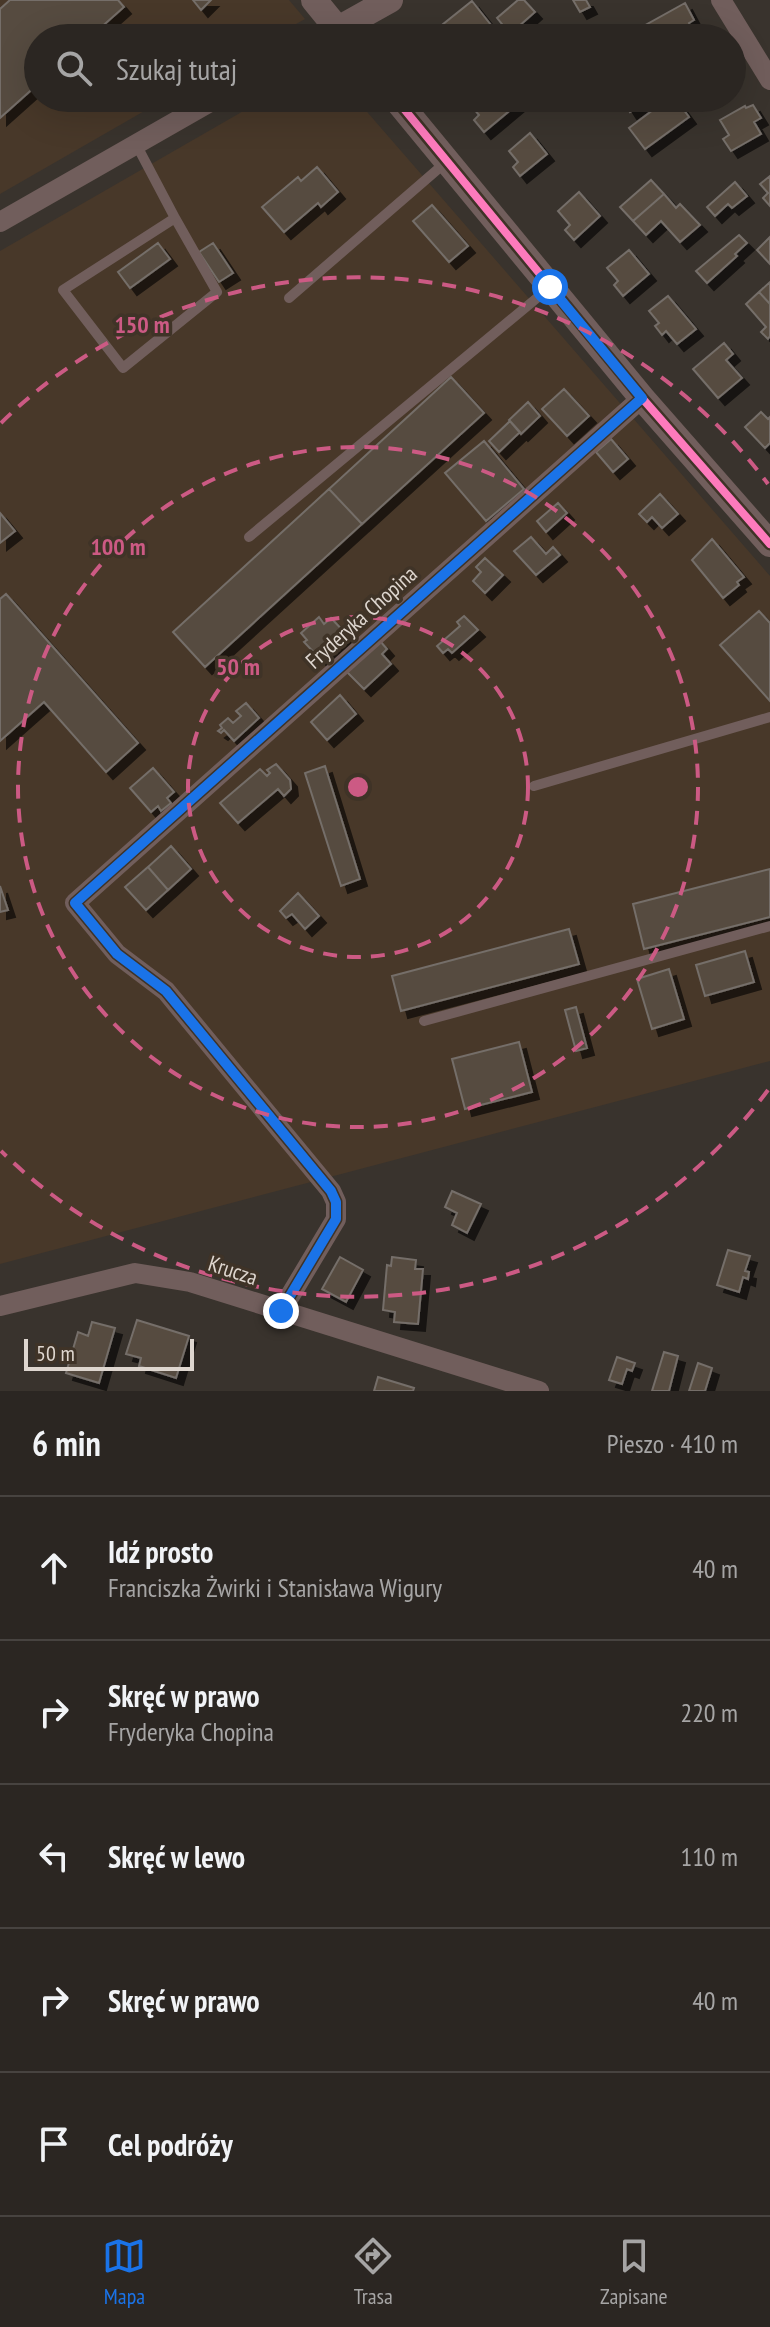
<!DOCTYPE html>
<html lang="pl">
<meta charset="utf-8">
<style>
:root{--surface:#2b2622;--page:#332e2a;--text:#f1f3f6;--muted:#a6a5a5;--line:#474340;--accent:#1a73e8}
body{margin:0;font-family:"PT Sans Narrow",sans-serif;background:var(--page);color:var(--text)}
.scale{position:absolute;left:24px;bottom:20px;width:170px;box-sizing:border-box;padding-left:8px;border:4px solid #ded6cf;border-top:0;font-size:22px;line-height:28px;white-space:nowrap;color:#ded6cf;-webkit-text-stroke:6px #3f3327;paint-order:stroke}
.stop{position:absolute;width:24px;height:24px;margin:-18px;border:6px solid #1a73e8;border-radius:50%;background:#fff}
.stop.end{background:#1a73e8;border-color:#fff;box-shadow:0 2px 8px #0008}
.list{margin:0;padding:0;list-style:none}
h2{display:flex;justify-content:space-between;align-items:center;height:104px;margin:0;padding:0 32px;font-size:34px}
h2 small{font-size:26px;font-weight:400;color:var(--muted)}
.list li{display:grid;grid-template-columns:52px 1fr auto;gap:24px;align-items:center;box-sizing:border-box;height:144px;padding:0 32px;border-top:2px solid var(--line)}
.list b{display:block;font-size:30px;white-space:nowrap}
.list p{margin:0;font-size:26px;white-space:nowrap;color:var(--muted)}
.list em{font-size:26px;font-style:normal;color:var(--muted)}
.icon{flex:none;width:44px;height:44px;fill:none;stroke:currentColor;stroke-width:2;stroke-linecap:round;stroke-linejoin:round}
.map{position:relative;flex:none;width:770px;height:1391px;overflow:hidden}
.search{position:absolute;background:var(--surface);box-shadow:0 8px 32px #0002;left:24px;right:24px;top:24px;height:88px;display:flex;align-items:center;gap:20px;box-sizing:border-box;padding:0 28px;border-radius:44px;color:var(--muted);font-size:30px}
.sheet{height:824px;background:var(--surface)}
nav{display:flex;justify-content:space-around;align-items:center;box-sizing:border-box;height:112px;border-top:2px solid var(--line);background:var(--surface);font-size:22px;color:var(--muted)}
nav a{display:grid;justify-items:center;gap:4px}
nav .on{color:var(--accent)}
.map>svg:first-child{display:block}
</style>
<div class="map">
<svg width="770" height="1391" viewBox="0 0 770 1391">
<defs>
<filter id="shadow"><feDropShadow dx="7" dy="7" stdDeviation="0" flood-color="#0009"/></filter>
</defs>
<rect width="100%" height="100%" fill="#39332d"/>
<path fill="#483829" d="M 0,0 L 289,0 L 305,19 L 271,38 L 38,38 L 38,98 L 167,98 L 0,194 Z
M 266,98 L 355,98 L 770,576 L 770,1061 L 0,1264 L 0,251 Z"/>
<path fill="#574c3f" stroke="#746e69" stroke-width="2" filter="url(#shadow)" d="M 10,0 L 118,0 L 124,7 L 89,38 L 38,38 L 38,84 L 0,118 L 0,9 Z
M 193,0 L 211,0 L 201,10 Z
M 518,0 L 524,0 L 535,12 L 510,34 L 497,18 Z
M 573,0 L 586,0 L 590,7 L 580,12 Z
M 472,1 L 491,25 L 475,38 L 436,38 L 432,33 Z
M 685,3 L 694,20 L 689,23 L 696,36 L 691,38 L 647,38 L 642,27 Z
M 473,98 L 516,98 L 520,102 L 484,132 L 474,120 L 479,115 L 468,102 Z
M 621,98 L 651,98 L 630,112 Z
M 669,98 L 675,98 L 689,117 L 645,149 L 629,128 Z
M 753,105 L 761,118 L 754,122 L 761,134 L 731,151 L 723,139 L 729,135 L 720,120 L 745,106 L 746,108 Z
M 530,133 L 547,154 L 520,176 L 513,167 L 518,162 L 509,151 Z
M 317,167 L 338,192 L 321,207 L 318,203 L 284,232 L 262,207 L 298,177 L 301,181 Z
M 770,176 L 770,206 L 763,198 L 768,193 L 760,184 Z
M 651,180 L 664,194 L 633,221 L 620,207 Z
M 735,182 L 747,196 L 732,208 L 728,204 L 715,216 L 707,207 Z
M 579,192 L 600,216 L 574,240 L 565,230 L 570,225 L 558,211 Z
M 664,194 L 676,208 L 680,204 L 700,225 L 680,242 L 661,221 L 646,235 L 633,221 Z
M 432,205 L 468,246 L 449,262 L 413,221 Z
M 739,235 L 747,243 L 735,254 L 737,256 L 707,283 L 696,271 Z
M 770,237 L 770,264 L 757,250 Z
M 158,243 L 170,259 L 130,288 L 118,272 Z
M 213,243 L 233,273 L 219,282 L 199,252 Z
M 629,250 L 649,274 L 623,296 L 614,285 L 618,281 L 607,268 Z
M 770,282 L 770,304 L 759,292 Z
M 759,292 L 770,304 L 770,336 L 768,339 L 761,332 L 766,327 L 746,304 Z
M 668,296 L 696,329 L 677,344 L 666,331 L 662,335 L 655,326 L 659,323 L 649,311 Z
M 724,343 L 733,354 L 726,360 L 742,378 L 718,398 L 693,369 Z
M 451,377 L 484,413 L 362,524 L 329,489 Z
M 564,389 L 589,416 L 567,436 L 542,409 Z
M 528,402 L 540,416 L 521,434 L 509,420 Z
M 761,412 L 768,419 L 770,417 L 770,443 L 765,448 L 745,427 Z
M 510,421 L 520,432 L 499,452 L 489,441 Z
M 611,439 L 628,459 L 613,472 L 596,452 Z
M 484,441 L 524,489 L 486,521 L 445,473 Z
M 329,489 L 362,524 L 205,667 L 173,632 Z
M 660,494 L 678,514 L 662,528 L 652,517 L 647,522 L 639,514 Z
M 558,503 L 567,513 L 546,532 L 537,521 Z
M 0,513 L 15,531 L 0,543 Z
M 531,537 L 546,554 L 553,547 L 560,555 L 536,575 L 514,551 Z
M 712,539 L 744,577 L 737,582 L 739,585 L 723,598 L 692,560 Z
M 485,558 L 503,575 L 485,593 L 473,581 L 481,572 L 476,567 Z
M 6,594 L 138,743 L 106,772 L 44,702 L 0,741 L 0,599 Z
M 759,611 L 770,623 L 770,701 L 720,645 Z
M 464,616 L 478,630 L 452,653 L 448,649 L 443,653 L 437,646 L 460,626 L 457,622 Z
M 319,617 L 324,624 L 331,618 L 348,636 L 321,660 L 304,642 L 307,640 L 301,633 Z
M 380,641 L 387,649 L 382,654 L 391,664 L 364,689 L 347,672 Z
M 340,695 L 356,714 L 327,740 L 311,722 Z
M 246,703 L 259,718 L 234,741 L 224,730 L 221,733 L 218,731 L 222,728 L 220,725 L 228,718 L 233,723 L 241,716 L 236,711 Z
M 276,764 L 290,780 L 291,789 L 284,796 L 278,789 L 238,823 L 220,803 L 260,769 L 267,776 L 270,773 L 267,770 Z
M 325,766 L 360,879 L 341,886 L 305,773 Z
M 153,768 L 174,792 L 167,798 L 171,803 L 161,811 L 158,806 L 151,812 L 130,788 Z
M 171,846 L 191,869 L 168,890 L 148,867 Z
M 148,867 L 168,890 L 146,910 L 125,887 Z
M 770,869 L 770,917 L 644,949 L 633,904 Z
M 0,886 L 8,910 L 0,912 Z
M 298,893 L 319,916 L 305,929 L 292,914 L 286,918 L 280,911 Z
M 569,929 L 579,964 L 401,1011 L 392,976 Z
M 745,951 L 754,982 L 705,996 L 696,965 Z
M 669,969 L 684,1019 L 652,1029 L 637,979 Z
M 576,1007 L 587,1048 L 576,1051 L 565,1010 Z
M 519,1042 L 532,1092 L 465,1109 L 452,1059 Z
M 452,1191 L 481,1204 L 467,1233 L 452,1225 L 457,1213 L 445,1207 Z
M 728,1250 L 750,1256 L 745,1271 L 749,1272 L 748,1279 L 743,1277 L 739,1292 L 717,1285 Z
M 340,1257 L 363,1270 L 346,1302 L 322,1289 Z
M 392,1257 L 416,1260 L 415,1269 L 423,1269 L 418,1324 L 394,1322 L 395,1312 L 383,1310 L 387,1265 L 391,1266 Z
M 137,1320 L 189,1336 L 176,1378 L 139,1366 L 141,1358 L 126,1354 Z
M 92,1322 L 115,1328 L 99,1383 L 66,1373 L 78,1332 L 88,1336 Z
M 664,1352 L 678,1356 L 669,1391 L 652,1391 Z
M 617,1357 L 635,1363 L 632,1371 L 627,1369 L 622,1384 L 609,1380 Z
M 698,1363 L 712,1368 L 705,1391 L 689,1391 Z
M 378,1377 L 414,1388 L 413,1391 L 374,1391 Z"/>
<g fill="none" stroke-linecap="round" stroke-linejoin="round">
<path stroke="#715e5c" stroke-width="10" d="M 136,144 L 175,218 L 63,290 L 123,368 L 217,292 L 175,218
M 289,298 L 445,163
M 249,537 L 549,288
M 534,786 L 770,717
M 424,1021 L 770,926"/>
<path stroke="#715e5c" stroke-width="20" d="M 721,0 L 770,80
M 0,222 L 217,98
M 0,1306 L 135,1273 L 190,1282 L 539,1391
M 281,1311 L 336,1219 L 336,1202 L 331,1191 L 166,991 L 117,954 L 75,903 L 642,398"/>
<path stroke="#715e5c" stroke-width="26" d="M 314,0 L 345,38
M 338,29 L 390,0
M 395,98 L 642,398 L 770,544"/>
<g stroke="#3f3327" stroke-width="13">
<path id="cycleway" d="M 395,98 L 642,398 L 770,544
M 281,1311 L 336,1219 L 336,1202 L 331,1191 L 166,991 L 117,954 L 75,903 L 642,398"/>
</g>
<use href="#cycleway" stroke="#fd7abc" stroke-width="8"/>
</g>
<g fill="none" stroke-linecap="round" stroke-linejoin="round">
<path stroke="#1a73e8" stroke-width="10" d="M 281,1311 L 336,1219 L 336,1202 L 331,1191 L 166,991 L 117,954 L 75,903 L 642,398 L 550,287"/>
</g>
<g fill="none" stroke="#cc5a84" stroke-width="4" stroke-dasharray="14 10">
<circle cx="358" cy="787" r="170"/>
<circle cx="358" cy="787" r="340"/>
<path d="M768 1090A510 510 0 0 1 1 1151M1 423A510 510 0 0 1 768 484"/>
</g>
<g text-anchor="middle" dominant-baseline="central" stroke-width="7" stroke-linejoin="round" paint-order="stroke">
<g font-size="22" fill="#ded6cf" stroke="#3f3327">
<text transform="translate(361 617) rotate(-42)">Fryderyka Chopina</text>
<text transform="translate(233 1270) rotate(18)">Krucza</text>
</g>
</g>
<circle cx="358" cy="787" r="12" fill="#cc5a84" stroke="#3f3327" stroke-width="4"/>
<g font-size="24" text-anchor="middle" font-weight="bold" fill="#cc5a84" stroke="#3f3327" stroke-width="7" stroke-linejoin="round" paint-order="stroke">
<text x="142" y="333">150 m</text>
<text x="118" y="555">100 m</text>
<text x="238" y="675">50 m</text>
</g>
</svg>
<div class="scale">50 m</div>
<div class="stop" style="left:550px;top:287px"></div>
<div class="stop end" style="left:281px;top:1311px"></div>
<div class="search"><svg class="icon" aria-label="search" viewBox="0 0 24 24"><circle cx="10" cy="10" r="6"/><path d="M15 15l6 6"/></svg>Szukaj tutaj</div>
</div>
<section class="sheet">
<h2>6 min<small>Pieszo · 410 m</small></h2>
<ul class="list">
<li><svg class="icon" aria-label="ahead" viewBox="0 0 24 24"><path d="M12 20V5M6 11l6-6 6 6"/></svg><div><b>Idź prosto</b><p>Franciszka Żwirki i Stanisława Wigury</p></div><em>40 m</em></li>
<li><svg class="icon" aria-label="right" viewBox="0 0 24 24"><path d="M7 20v-9h11M14 6l5 5-5 5"/></svg><div><b>Skręć w prawo</b><p>Fryderyka Chopina</p></div><em>220 m</em></li>
<li><svg class="icon" aria-label="left" viewBox="0 0 24 24"><path d="M17 20v-9H6M10 6l-5 5 5 5"/></svg><div><b>Skręć w lewo</b></div><em>110 m</em></li>
<li><svg class="icon" aria-label="right" viewBox="0 0 24 24"><path d="M7 20v-9h11M14 6l5 5-5 5"/></svg><div><b>Skręć w prawo</b></div><em>40 m</em></li>
<li><svg class="icon" aria-label="arrive" viewBox="0 0 24 24"><path d="M6 21V4h12l-3 4 3 4H6"/></svg><div><b>Cel podróży</b></div></li>
</ul>
</section>
<nav>
<a class="on"><svg class="icon" aria-label="map" viewBox="0 0 24 24"><path d="M3 6l6-2 6 2 6-2v14l-6 2-6-2-6 2zM9 4v14M15 6v14"/></svg>Mapa</a>
<a><svg class="icon" aria-label="directions" viewBox="0 0 24 24"><path d="M12 3l9 9-9 9-9-9zM9 14v-3h6M13 9l2 2-2 2"/></svg>Trasa</a>
<a><svg class="icon" aria-label="saved" viewBox="0 0 24 24"><path d="M7 4h10v16l-5-4-5 4z"/></svg>Zapisane</a>
</nav>
